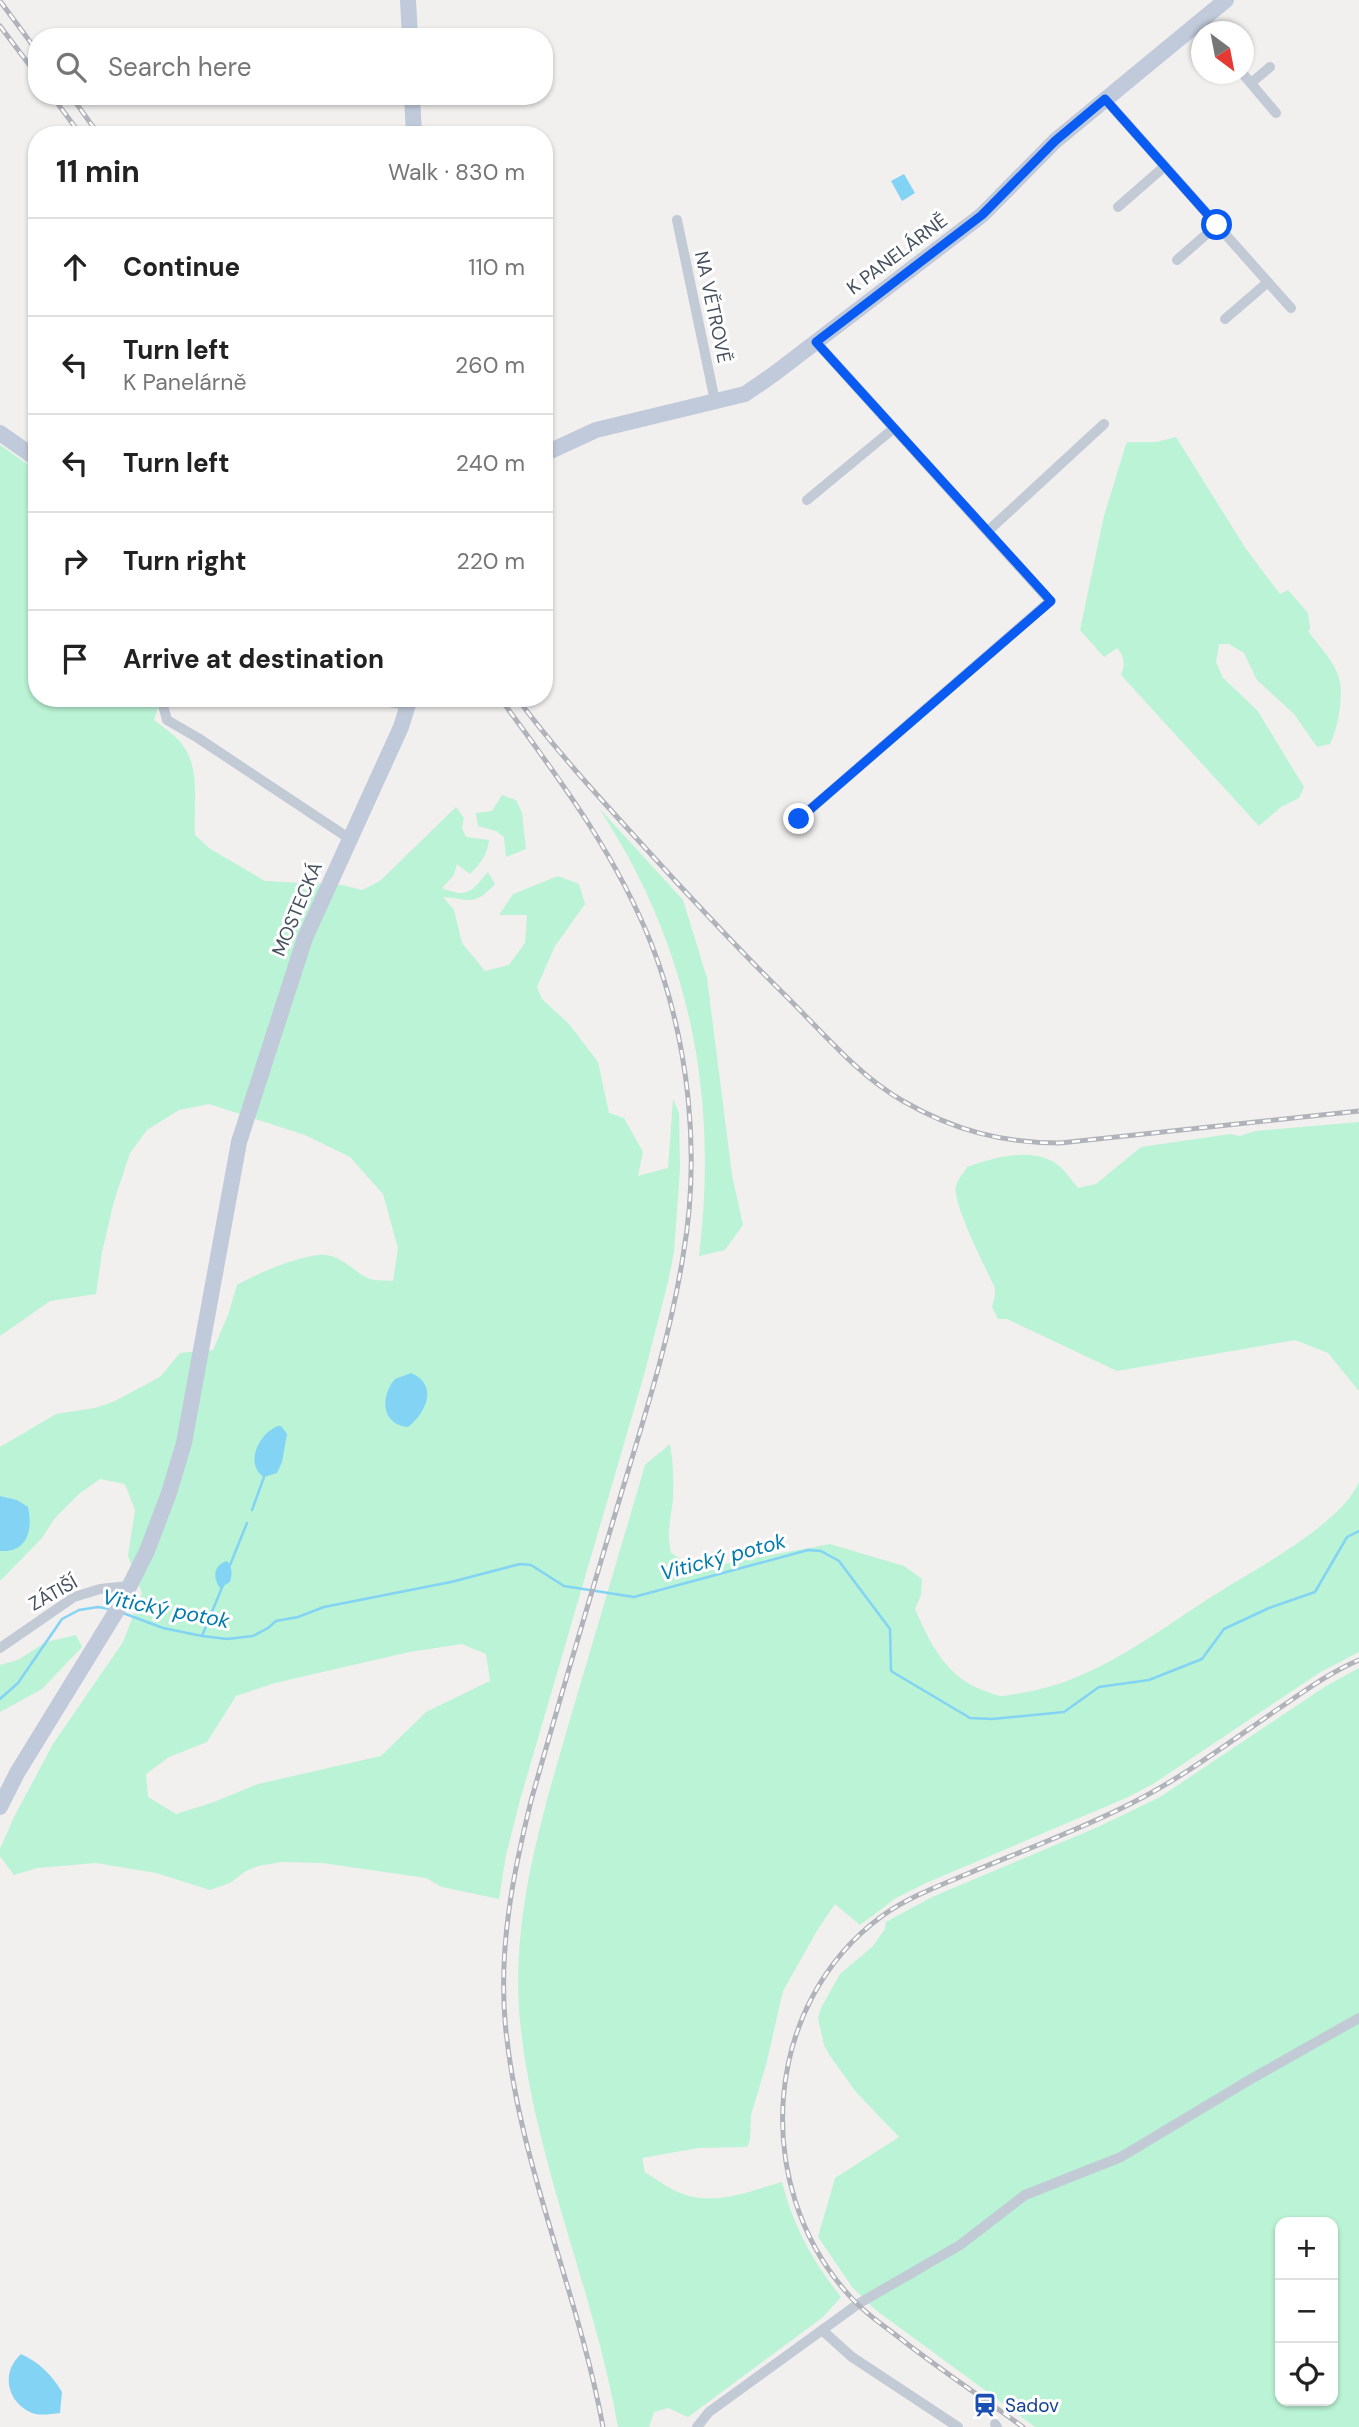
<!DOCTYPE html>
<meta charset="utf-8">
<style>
:root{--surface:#fff;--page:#f2f2f2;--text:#222;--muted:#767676;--line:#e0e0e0}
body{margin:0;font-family:"DM Sans",sans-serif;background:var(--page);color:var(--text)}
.controls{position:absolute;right:21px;bottom:21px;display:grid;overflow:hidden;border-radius:14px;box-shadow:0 2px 5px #0004}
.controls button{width:63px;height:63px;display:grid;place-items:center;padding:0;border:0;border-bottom:2px solid var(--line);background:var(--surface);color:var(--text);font:35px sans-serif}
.compass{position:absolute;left:1191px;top:21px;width:63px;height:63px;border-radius:50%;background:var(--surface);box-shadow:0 2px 5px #0004;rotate:148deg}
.stop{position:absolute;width:21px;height:21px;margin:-16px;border:5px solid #095bf2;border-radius:50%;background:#fff}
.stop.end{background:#095bf2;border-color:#fff;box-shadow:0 2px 7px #0008}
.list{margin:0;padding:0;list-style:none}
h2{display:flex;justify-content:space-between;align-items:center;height:91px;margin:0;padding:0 28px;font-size:30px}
h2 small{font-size:23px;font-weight:400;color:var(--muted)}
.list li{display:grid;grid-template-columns:46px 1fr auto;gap:21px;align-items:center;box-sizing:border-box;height:98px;padding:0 28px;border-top:2px solid var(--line)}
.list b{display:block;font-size:26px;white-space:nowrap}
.list p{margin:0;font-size:23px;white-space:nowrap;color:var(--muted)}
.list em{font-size:23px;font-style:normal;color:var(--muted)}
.icon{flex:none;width:38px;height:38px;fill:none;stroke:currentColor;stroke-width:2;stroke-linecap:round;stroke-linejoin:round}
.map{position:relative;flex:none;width:1359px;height:2427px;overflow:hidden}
.search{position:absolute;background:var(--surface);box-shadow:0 2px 5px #0004;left:28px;top:28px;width:525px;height:77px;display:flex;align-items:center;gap:18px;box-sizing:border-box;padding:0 24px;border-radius:28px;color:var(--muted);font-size:26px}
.panel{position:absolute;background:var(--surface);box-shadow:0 2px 5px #0004;left:28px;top:126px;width:525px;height:581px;border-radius:28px}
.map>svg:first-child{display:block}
</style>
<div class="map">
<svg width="1359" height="2427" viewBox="0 0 1359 2427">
<rect width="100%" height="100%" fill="#f2efef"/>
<path fill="#baf3d5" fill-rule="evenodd" d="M 1176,437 L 1246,549 L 1280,594 L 1288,590 L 1308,613 L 1310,629 L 1308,631 C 1318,645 1335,662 1339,678 C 1344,694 1338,730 1330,744 L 1317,747 L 1294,714 L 1257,680 L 1244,653 L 1229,644 L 1219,644 L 1216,662 L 1223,678 L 1257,710 L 1304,787 L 1299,798 L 1281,807 L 1259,826 L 1121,675 C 1125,664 1125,657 1117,648 L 1104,657 L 1080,630 L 1104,516 L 1126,444 L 1128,442 L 1156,442 Z
M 0,445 L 37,471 L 37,698 L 161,698 L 154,720 C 164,728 177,736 184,747 C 201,773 193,805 195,835 L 209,848 L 265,881 L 342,885 L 362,890 L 380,881 L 456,807 L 464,818 L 462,828 L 466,837 L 489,840 C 487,855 481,863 470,874 L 457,864 L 454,875 L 442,888 C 469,899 471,891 488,872 L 495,884 C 474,907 469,899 443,897 L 454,910 L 462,943 L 485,971 L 509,965 L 525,943 L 527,915 L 499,915 L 513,894 L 558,876 L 579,884 L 585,904 L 555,946 L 537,987 L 542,999 L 569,1024 L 598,1062 L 609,1113 L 624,1118 L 643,1152 L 638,1176 L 668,1168 L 673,1099 L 679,1113 L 680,1169 L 674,1252 L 668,1282 L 644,1375 L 520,1800 L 506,1855 L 499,1899 L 442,1887 L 426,1878 L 322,1863 L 282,1862 L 258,1866 L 246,1871 L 230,1883 L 210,1890 L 156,1873 L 96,1863 L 37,1868 L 14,1875 L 0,1856 L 0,1849 L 14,1817 L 53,1744 L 123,1642 L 142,1593 L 128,1556 L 135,1510 L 125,1484 L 100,1479 L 80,1493 L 55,1518 L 42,1538 L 0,1581 L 0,1551 L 5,1551 L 17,1500 L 0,1496 L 0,1447 L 56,1414 L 95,1408 L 115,1401 L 160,1377 L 180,1353 L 213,1350 L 228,1315 L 237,1285 C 255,1274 306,1253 326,1255 C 344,1257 356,1274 370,1279 C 376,1281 386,1280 393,1281 L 398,1248 L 383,1194 L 350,1157 L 305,1135 L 209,1104 L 179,1110 L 147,1130 L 130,1153 L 114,1201 L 102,1252 L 96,1294 L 50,1301 L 0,1336 ZM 462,1644 L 486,1654 L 490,1681 L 426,1712 L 381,1756 L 258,1784 L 214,1802 L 176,1814 L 148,1797 L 146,1774 L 169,1757 L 207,1742 L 236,1696 L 275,1683 L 409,1652 Z
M 502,795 L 516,800 L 522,813 L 526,849 L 506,857 L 504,837 L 496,831 L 478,826 L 476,813 L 492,811 Z
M 599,808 L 683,900 L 707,978 L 732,1175 L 743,1225 L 725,1250 L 699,1256 C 719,1093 689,946 599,808 Z
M 1359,1122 L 1359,1391 L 1328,1353 L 1295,1340 L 1117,1371 L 1007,1319 L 998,1319 L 992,1307 L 995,1295 L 995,1288 C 987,1271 951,1201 956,1186 C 957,1180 964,1173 967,1167 C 992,1158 1030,1147 1055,1163 C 1064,1168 1071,1180 1078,1188 L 1096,1184 L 1141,1147 L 1230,1134 L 1240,1136 L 1255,1131 Z
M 670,1444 C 673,1462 674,1480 673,1499 C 671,1520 666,1531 671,1553 L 684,1561 L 712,1566 L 830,1544 L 904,1566 L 922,1579 L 921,1595 L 915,1609 C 930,1644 947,1678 985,1691 C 989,1692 995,1695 1000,1696 C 1006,1696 1015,1694 1021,1693 C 1095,1682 1157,1631 1219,1592 C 1257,1568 1341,1524 1359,1482 L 1359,1652 L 1319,1673 L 1153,1784 L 1126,1798 L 926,1883 L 896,1898 L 860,1925 L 835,1904 L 818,1929 L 783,1991 L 766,2065 L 751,2115 L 750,2140 L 747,2147 L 698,2148 L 642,2158 L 645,2172 C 660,2182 676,2194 694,2197 C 723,2203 754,2190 782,2182 C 793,2226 813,2262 841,2297 L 823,2317 L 688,2417 L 668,2408 L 654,2412 L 649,2427 L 618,2427 C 594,2290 534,2160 520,2021 C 510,1914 544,1810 573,1709 C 597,1628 621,1547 645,1465 Z
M 76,1635 L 82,1647 L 42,1689 L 0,1712 L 0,1665 L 18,1660 L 46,1642 Z
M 1359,1668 L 1359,2427 L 1035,2427 L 877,2311 L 852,2287 L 818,2237 L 835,2178 L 899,2137 L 856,2092 L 830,2056 L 824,2045 L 818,2018 L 821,2008 L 840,1974 L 872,1947 L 885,1929 L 886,1922 L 932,1897 L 1098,1827 L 1160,1797 L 1326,1686 ZM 1280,2222 L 1333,2222 L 1333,2401 L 1280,2401 Z"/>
<path fill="#83d3f4" d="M 904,174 L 915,193 L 902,201 L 891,181 Z
M 411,1373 C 439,1385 426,1413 408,1427 C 381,1424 380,1397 395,1379 Z
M 278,1426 L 281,1426 L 287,1434 L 282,1462 L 277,1473 L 264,1477 C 244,1464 259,1433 278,1426 Z
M 0,1496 L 17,1500 L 28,1507 C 33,1529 28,1553 0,1551 Z
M 227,1561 C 233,1567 232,1575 230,1582 L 220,1588 C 212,1577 214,1565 227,1561 Z
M 21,2354 C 40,2363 51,2374 62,2392 L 60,2413 C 51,2414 40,2416 32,2413 C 6,2402 1,2372 21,2354 Z"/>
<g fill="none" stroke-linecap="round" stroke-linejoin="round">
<path stroke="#83d3f4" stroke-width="2.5" d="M 252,1510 L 264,1477
M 230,1565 L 247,1523
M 123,1613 L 163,1628 L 202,1636 L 227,1639 L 253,1636 L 268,1628 L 276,1621 L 298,1617 L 324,1607 L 451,1582 L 520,1564 L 531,1565 L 564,1586 L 634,1597 L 808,1550 L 821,1551 L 839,1561 L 890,1629 L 891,1671 L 970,1718 L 992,1719 L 1064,1712 L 1099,1687 L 1149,1680 L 1202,1659 L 1224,1629 L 1269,1608 L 1315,1592 L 1347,1537 L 1359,1531
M 202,1636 L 223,1585
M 0,1699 L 18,1683 L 62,1619 L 79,1610 L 98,1607 L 110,1609"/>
<path stroke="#c1cad5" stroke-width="10" d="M 1243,74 L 1276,113
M 1251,83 L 1270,67
M 1105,99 L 1291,308
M 1118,207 L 1165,166
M 677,220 L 715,401
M 1177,260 L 1217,225
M 1225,319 L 1268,282
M 807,500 L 893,429
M 988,531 L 1104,424
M 161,698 L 167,720 L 198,738 L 350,839
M 799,819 L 1050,601 L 816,342
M 0,1648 L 74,1597 L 100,1589 L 129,1586
M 823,2331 L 852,2357 L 958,2427
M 995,2424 L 997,2427
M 697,2427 L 709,2412 L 858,2304 L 960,2245 L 1025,2195 L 1121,2157 L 1251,2079 L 1359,2018"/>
<path stroke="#c0cada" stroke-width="16" d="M 408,0 L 410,37
M 412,96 L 414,135
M 0,433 L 37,459
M 544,454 L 596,430 L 745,394 L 774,374 L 982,215 L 1055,141 L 1226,0
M 383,698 L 409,702
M 0,1807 L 17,1773 L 119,1607 L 147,1551 L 169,1493 L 184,1443 L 239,1142 L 305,938 L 401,727 L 410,698"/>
<g stroke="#b1b3ba" stroke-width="5">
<path id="rail" d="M 0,1 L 37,51
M 0,26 L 37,75
M 52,96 L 81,135
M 71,96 L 99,135
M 500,698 C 557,776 615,852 651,943 C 689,1040 701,1154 683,1256 C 670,1339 643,1421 619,1501 C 589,1601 559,1701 531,1801 C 513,1874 499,1945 505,2021 C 517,2160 578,2290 603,2427
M 517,698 C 554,748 596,794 638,840 C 687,894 736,947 788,998 C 824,1034 859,1076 903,1101 C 953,1130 1002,1143 1060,1143 L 1359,1111
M 1023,2427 C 984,2399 944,2372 906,2343 C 886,2327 864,2313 847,2293 C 751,2184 762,2004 882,1916 C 907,1898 938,1886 967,1874 C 1022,1851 1079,1830 1132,1803 C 1186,1776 1236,1737 1287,1703 C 1310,1687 1333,1671 1359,1660"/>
</g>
<use href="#rail" stroke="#fff" stroke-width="2.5" stroke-dasharray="8" stroke-linecap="butt"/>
</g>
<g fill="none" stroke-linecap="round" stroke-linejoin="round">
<path stroke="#095bf2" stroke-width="9" d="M 799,819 L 1051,601 L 816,342 L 982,215 L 1055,141 L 1105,99 L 1217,225"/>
</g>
<defs>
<g id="station-bare" transform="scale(1.89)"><path d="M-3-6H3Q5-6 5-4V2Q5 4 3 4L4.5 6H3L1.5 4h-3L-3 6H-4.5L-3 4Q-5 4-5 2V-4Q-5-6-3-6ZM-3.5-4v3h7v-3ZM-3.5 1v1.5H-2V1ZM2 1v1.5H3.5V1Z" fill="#1a4fb4" stroke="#fff" stroke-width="2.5" paint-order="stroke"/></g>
</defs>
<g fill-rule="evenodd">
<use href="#station-bare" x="985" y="2405"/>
</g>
<g text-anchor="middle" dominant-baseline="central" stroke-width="6" stroke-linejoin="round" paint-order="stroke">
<g font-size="19" fill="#45505e" stroke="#fff">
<text transform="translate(897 254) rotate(-37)">K PANELÁRNĚ</text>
<text transform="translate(713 307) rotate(78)">NA VĚTROVĚ</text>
<text transform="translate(297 909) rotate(-67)">MOSTECKÁ</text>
<text transform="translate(53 1593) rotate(-29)">ZÁTIŠÍ</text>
</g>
<g font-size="19" fill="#164399" stroke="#fff" text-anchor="start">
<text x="1005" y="2405">Sadov</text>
</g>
<g font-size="21" font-style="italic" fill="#017baf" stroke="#fff">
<text transform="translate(723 1557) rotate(-15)">Vitický potok</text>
<text transform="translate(166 1609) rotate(11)">Vitický potok</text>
</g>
</g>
</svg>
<div class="controls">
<button>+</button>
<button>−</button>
<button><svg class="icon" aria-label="locate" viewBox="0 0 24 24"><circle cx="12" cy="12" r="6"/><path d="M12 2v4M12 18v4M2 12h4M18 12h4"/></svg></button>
</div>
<svg class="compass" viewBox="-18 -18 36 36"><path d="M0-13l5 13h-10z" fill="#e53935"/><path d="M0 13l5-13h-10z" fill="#767676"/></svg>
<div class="stop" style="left:1217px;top:225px"></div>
<div class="stop end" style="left:799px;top:819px"></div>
<div class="search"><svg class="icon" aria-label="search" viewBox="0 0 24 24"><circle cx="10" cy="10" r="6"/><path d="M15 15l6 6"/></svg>Search here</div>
<section class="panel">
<h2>11 min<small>Walk · 830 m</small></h2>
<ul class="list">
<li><svg class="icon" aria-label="ahead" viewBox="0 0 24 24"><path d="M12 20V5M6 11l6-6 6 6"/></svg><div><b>Continue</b></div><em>110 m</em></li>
<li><svg class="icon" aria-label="left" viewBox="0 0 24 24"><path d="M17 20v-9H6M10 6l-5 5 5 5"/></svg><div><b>Turn left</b><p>K Panelárně</p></div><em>260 m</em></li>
<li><svg class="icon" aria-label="left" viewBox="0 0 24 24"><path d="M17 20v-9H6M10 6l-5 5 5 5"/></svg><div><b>Turn left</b></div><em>240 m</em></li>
<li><svg class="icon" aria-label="right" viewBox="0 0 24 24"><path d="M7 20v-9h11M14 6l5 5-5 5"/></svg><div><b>Turn right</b></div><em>220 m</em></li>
<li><svg class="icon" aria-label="arrive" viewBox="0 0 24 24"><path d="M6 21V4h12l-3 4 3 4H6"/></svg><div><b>Arrive at destination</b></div></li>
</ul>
</section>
</div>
